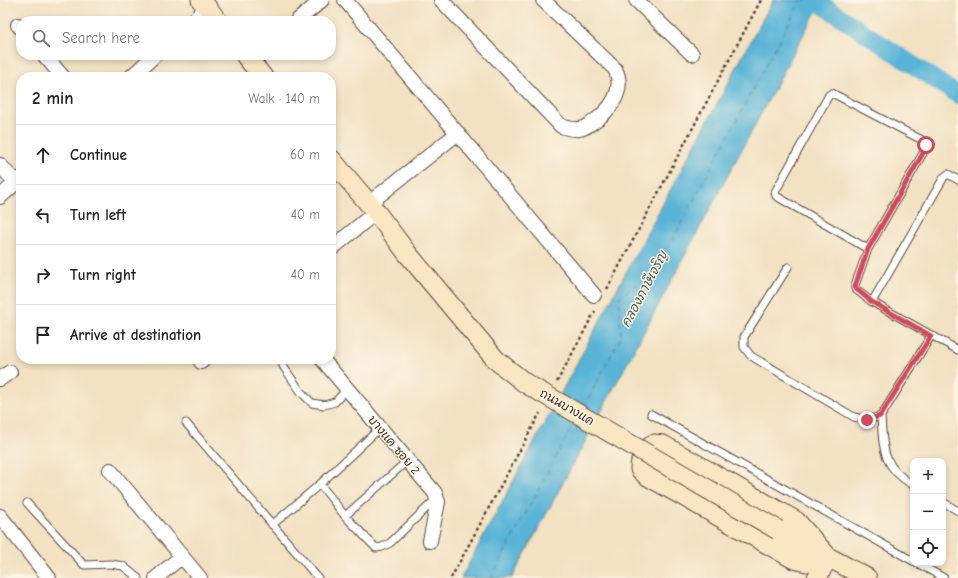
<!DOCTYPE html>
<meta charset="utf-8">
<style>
:root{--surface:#fff;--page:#f6f6f6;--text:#222;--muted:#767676;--line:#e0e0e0}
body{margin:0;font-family:"Comic Neue","Playpen Sans Thai",sans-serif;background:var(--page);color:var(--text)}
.controls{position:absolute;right:12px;bottom:12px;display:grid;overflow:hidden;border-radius:8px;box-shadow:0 2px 6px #0003}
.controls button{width:36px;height:36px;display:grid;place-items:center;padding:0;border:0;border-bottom:1px solid var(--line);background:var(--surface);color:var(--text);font:20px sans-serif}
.stop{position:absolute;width:12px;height:12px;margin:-9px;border:3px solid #d1495b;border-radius:50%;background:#fff}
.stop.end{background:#d1495b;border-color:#fff;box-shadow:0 1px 4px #0008}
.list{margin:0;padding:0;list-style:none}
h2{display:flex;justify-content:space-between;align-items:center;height:52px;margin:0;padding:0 16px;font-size:17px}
h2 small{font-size:13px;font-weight:400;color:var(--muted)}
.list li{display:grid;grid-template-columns:26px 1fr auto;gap:12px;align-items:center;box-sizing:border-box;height:60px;padding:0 16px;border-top:1px solid var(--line)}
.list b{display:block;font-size:15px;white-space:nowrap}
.list em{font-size:13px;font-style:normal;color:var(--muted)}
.icon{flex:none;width:22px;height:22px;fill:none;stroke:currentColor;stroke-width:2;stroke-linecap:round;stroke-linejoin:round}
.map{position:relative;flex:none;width:958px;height:578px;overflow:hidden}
.search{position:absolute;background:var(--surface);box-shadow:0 2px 6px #0003;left:16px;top:16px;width:320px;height:44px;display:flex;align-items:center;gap:10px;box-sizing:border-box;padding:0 14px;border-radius:16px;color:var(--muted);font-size:15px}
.panel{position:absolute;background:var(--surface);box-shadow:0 2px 6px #0003;left:16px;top:72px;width:320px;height:292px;border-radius:16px}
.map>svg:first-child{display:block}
</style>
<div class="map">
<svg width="958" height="578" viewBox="0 0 958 578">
<rect width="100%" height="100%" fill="#fcf5e5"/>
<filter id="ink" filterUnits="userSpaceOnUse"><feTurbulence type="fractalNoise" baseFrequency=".025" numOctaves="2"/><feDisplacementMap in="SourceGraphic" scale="8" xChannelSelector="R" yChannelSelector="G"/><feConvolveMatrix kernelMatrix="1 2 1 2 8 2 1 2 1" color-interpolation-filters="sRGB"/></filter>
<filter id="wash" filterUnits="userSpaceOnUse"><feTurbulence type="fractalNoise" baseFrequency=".012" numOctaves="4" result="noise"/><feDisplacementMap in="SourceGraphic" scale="16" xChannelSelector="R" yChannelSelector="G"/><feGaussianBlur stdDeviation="0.9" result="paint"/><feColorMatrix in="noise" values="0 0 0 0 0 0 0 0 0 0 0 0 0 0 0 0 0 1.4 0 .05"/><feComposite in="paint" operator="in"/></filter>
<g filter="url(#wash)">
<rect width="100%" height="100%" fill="#f2e1c2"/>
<path fill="#59b4d7" stroke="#4a6f7a" d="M 773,0 L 822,0 L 512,578 L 461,578 Z"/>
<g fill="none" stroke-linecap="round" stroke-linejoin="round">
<path stroke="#59b4d7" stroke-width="18" d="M 815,0 L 958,95"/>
<path stroke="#465a5f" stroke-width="1" stroke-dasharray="5 4" stroke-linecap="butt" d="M 584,406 L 621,337 L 619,297 L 654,274 L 801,0
M 491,578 L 574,423"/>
</g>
</g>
<g filter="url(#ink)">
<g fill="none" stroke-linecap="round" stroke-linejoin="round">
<g stroke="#564537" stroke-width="9">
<path id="lane" d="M 868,249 L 776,196 L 775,192 L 829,95 L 832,93 L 924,141 L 926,145 L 926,148 L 868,249 L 855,285 L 855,289 L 872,302 L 958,350
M 788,267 L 744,337 L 744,347 L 751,356 L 854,417 L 867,420 L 881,416 L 931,336
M 872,302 L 944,177 L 948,174 L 958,180
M 283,359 L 283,366 L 301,392 L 312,403 L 324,405 L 335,402 L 347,389
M 651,414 L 913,561
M 881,416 C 883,448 882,467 913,485
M 186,423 L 318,578
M 320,484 L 345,516 L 376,548 L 382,547 L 390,543 L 436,499
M 943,502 L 958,511
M 27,503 L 84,565 L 111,564 L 123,566 L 138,578
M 345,516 L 407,461
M 272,525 L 320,484 L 380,428
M 917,563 L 944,578"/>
</g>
<g stroke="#564537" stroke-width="16">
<path id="street" d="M 345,0 L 594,295
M 441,0 L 561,126 C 567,128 573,130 579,129 C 584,129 589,125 593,122 C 610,111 626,90 615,69 L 543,0
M 636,0 L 692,54
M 193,21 L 207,8
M 297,21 L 322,0
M 18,25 L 21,28
M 44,55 L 63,77
M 131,77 L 155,55
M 0,165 L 16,183
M 0,197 L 21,178
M 368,204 L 458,133
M 331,249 L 376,212
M 322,359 L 435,493 L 438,502 L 430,541
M 201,362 L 204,359
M 0,379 L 10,372
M 110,470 L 200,578
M 0,516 L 49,578
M 156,578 L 182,556"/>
</g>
<g stroke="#564537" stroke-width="21">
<path id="secondary" d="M 201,0 L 218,21
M 245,55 L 263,77
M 331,159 L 376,212 L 407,253
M 654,444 L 663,445 L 796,521 L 828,557 L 807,562 L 794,559 L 646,475 L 640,469 C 640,458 645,450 654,444 Z
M 778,530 L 867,578
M 817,578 L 828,557"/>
</g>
<path stroke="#564537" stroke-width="2.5" stroke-dasharray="3 3" stroke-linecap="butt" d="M 607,289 L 761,0
M 557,382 L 595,311
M 451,578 L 540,413"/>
<use href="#lane" stroke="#fff" stroke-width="7"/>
<use href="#street" stroke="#fff" stroke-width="14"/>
<use href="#secondary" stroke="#fbe6c3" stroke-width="19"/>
<g stroke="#564537" stroke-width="21" stroke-linecap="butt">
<path id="secondary-bridge" d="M 407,253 L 496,360 L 525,383 L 778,530"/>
</g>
<use href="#secondary-bridge" stroke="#fbe6c3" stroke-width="19"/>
</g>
</g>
<g fill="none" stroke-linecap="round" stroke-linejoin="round" filter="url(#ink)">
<path stroke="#d1495b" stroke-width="5" d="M 867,420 L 880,416 L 931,336 L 872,302 L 855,288 L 855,286 L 868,249 L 926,148 L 926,145"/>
</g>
<g text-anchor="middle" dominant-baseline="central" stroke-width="3" stroke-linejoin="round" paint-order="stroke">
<g font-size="12" fill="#3b2a1e" stroke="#fcf5e5">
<text transform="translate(567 407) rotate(30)">ถนนบางแค</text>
<text transform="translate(394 445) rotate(50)">บางแค ซอย 2</text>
</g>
<g font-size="13" font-style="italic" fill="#465a5f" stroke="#fcf5e5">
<text transform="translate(644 289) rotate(-62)">คลองภาษีเจริญ</text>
</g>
</g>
</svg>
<div class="controls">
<button>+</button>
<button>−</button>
<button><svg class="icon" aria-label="locate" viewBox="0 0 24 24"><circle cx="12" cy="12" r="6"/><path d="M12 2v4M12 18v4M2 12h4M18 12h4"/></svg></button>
</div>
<div class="stop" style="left:926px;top:145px"></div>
<div class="stop end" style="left:867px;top:420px"></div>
<div class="search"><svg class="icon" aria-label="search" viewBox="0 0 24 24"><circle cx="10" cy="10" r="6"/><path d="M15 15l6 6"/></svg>Search here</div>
<section class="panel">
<h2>2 min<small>Walk · 140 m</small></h2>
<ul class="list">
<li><svg class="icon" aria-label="ahead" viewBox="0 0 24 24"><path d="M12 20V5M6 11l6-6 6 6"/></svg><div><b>Continue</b></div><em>60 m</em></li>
<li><svg class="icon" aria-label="left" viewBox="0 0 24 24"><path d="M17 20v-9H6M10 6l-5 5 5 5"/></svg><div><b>Turn left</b></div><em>40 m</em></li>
<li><svg class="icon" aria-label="right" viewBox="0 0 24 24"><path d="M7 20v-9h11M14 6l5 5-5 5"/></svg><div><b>Turn right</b></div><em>40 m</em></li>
<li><svg class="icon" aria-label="arrive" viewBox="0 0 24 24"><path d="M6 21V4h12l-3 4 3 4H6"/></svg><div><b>Arrive at destination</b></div></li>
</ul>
</section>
</div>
